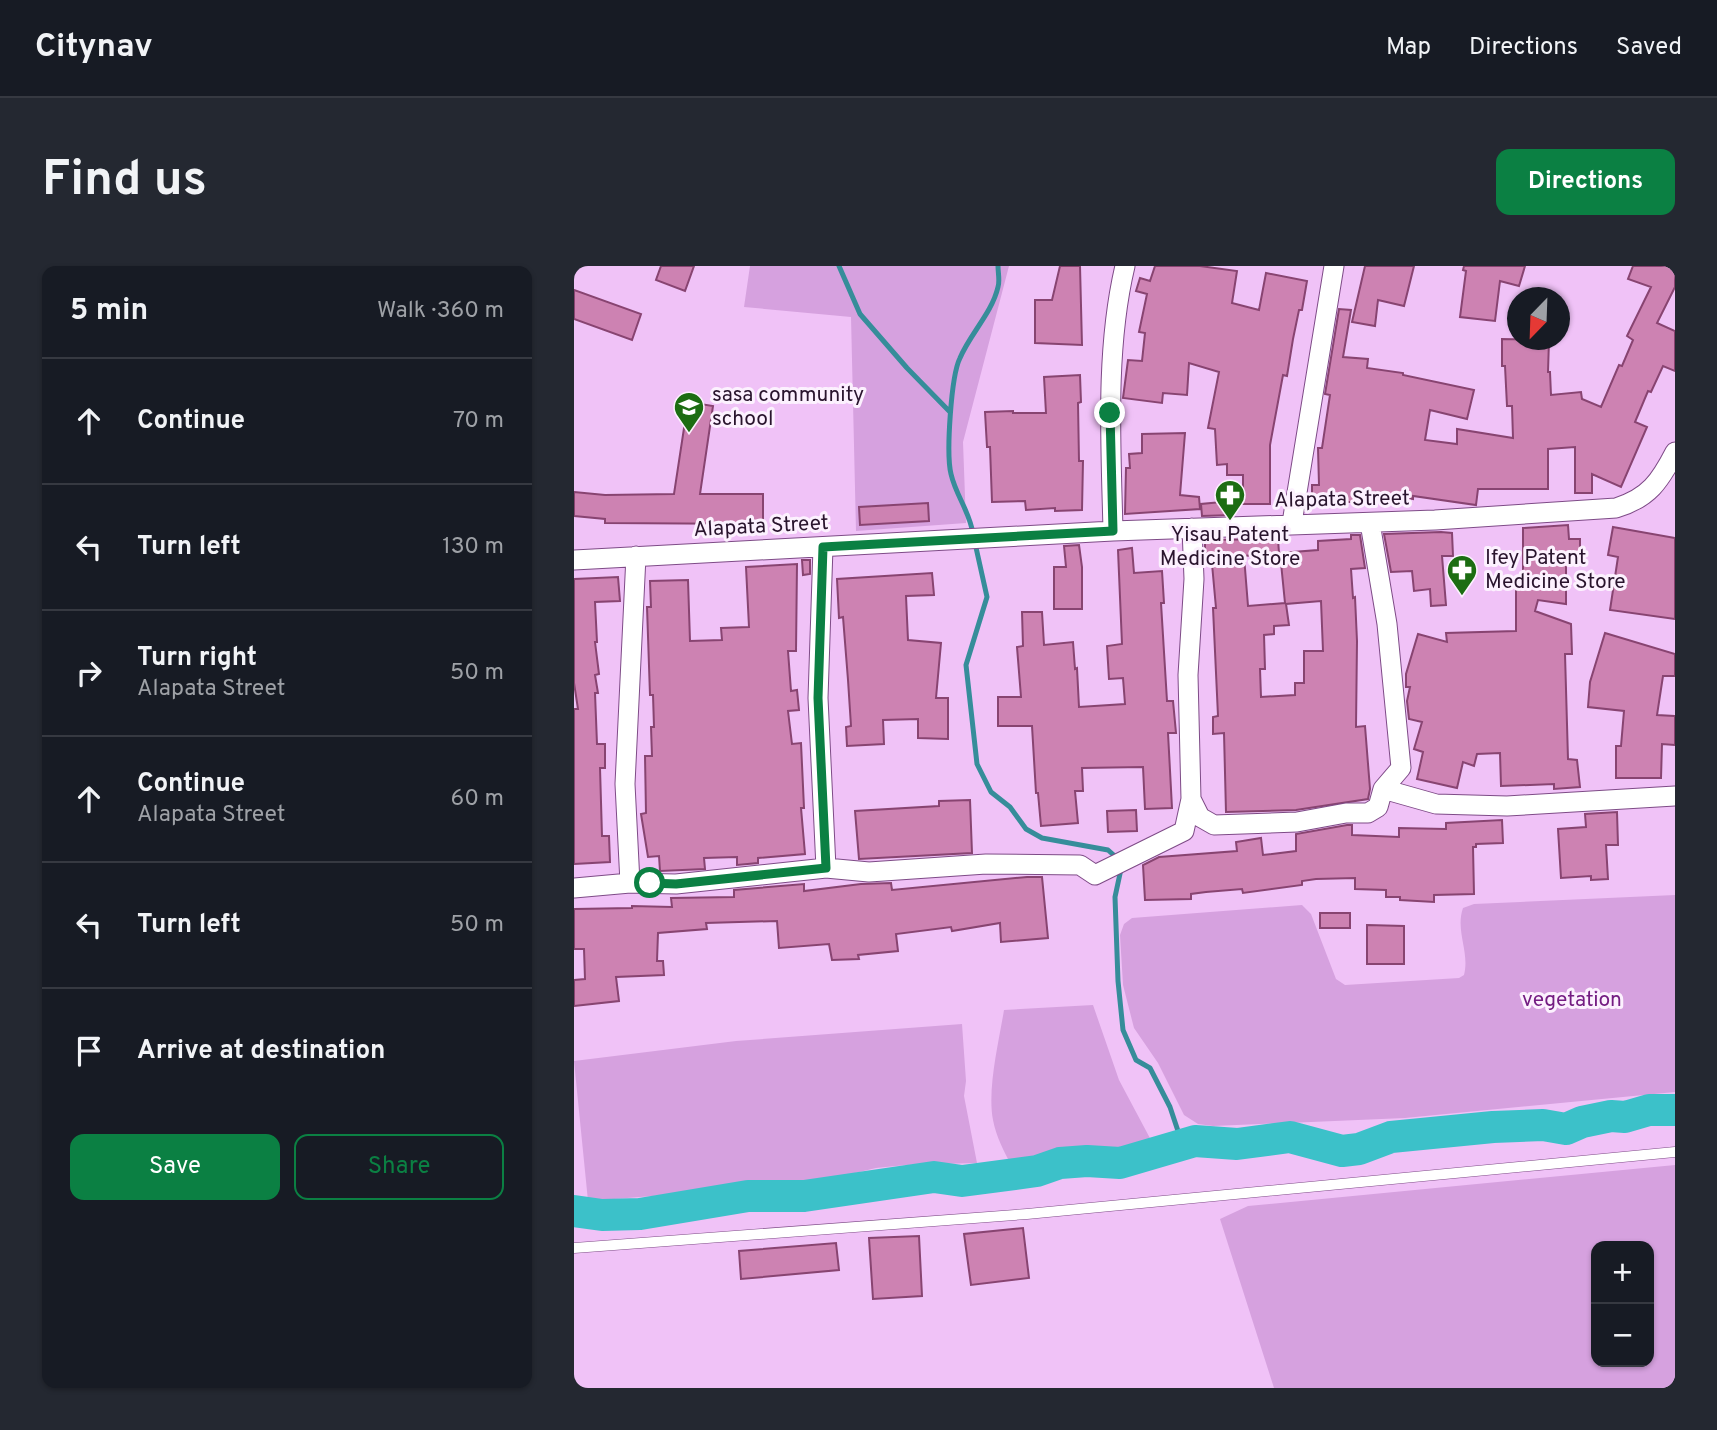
<!DOCTYPE html>
<meta charset="utf-8">
<style>
:root{--surface:#171b24;--page:#242831;--text:#f1f3f6;--muted:#9ea1a6;--line:#363941;--accent:#0b8043}
body{margin:0;font-family:Overpass,sans-serif;background:var(--page);color:var(--text)}
.controls{position:absolute;right:21px;bottom:21px;display:grid;overflow:hidden;border-radius:14px;box-shadow:0 2px 5px #0004}
.controls button{width:63px;height:63px;display:grid;place-items:center;padding:0;border:0;border-bottom:2px solid var(--line);background:var(--surface);color:var(--text);font:35px sans-serif}
.compass{position:absolute;left:933px;top:21px;width:63px;height:63px;border-radius:50%;background:var(--surface);box-shadow:0 2px 5px #0004;rotate:203deg}
.stop{position:absolute;width:21px;height:21px;margin:-16px;border:5px solid #0b8043;border-radius:50%;background:#fff}
.stop.end{background:#0b8043;border-color:#fff;box-shadow:0 2px 7px #0008}
.list{margin:0;padding:0;list-style:none}
h2{display:flex;justify-content:space-between;align-items:center;height:91px;margin:0;padding:0 28px;font-size:30px}
h2 small{font-size:23px;font-weight:400;color:var(--muted)}
.list li{display:grid;grid-template-columns:46px 1fr auto;gap:21px;align-items:center;box-sizing:border-box;height:126px;padding:0 28px;border-top:2px solid var(--line)}
.list b{display:block;font-size:26px;white-space:nowrap}
.list p{margin:0;font-size:23px;white-space:nowrap;color:var(--muted)}
.list em{font-size:23px;font-style:normal;color:var(--muted)}
.actions{display:flex;gap:14px;padding:21px 28px}
.actions a{flex:1;padding:16px 0;border:2px solid var(--accent);border-radius:14px;text-align:center;font-size:24px;color:var(--accent)}
.actions .main{background:var(--accent);color:#fff}
.icon{flex:none;width:38px;height:38px;fill:none;stroke:currentColor;stroke-width:2;stroke-linecap:round;stroke-linejoin:round}
.map{position:relative;flex:none;width:1101px;height:1122px;overflow:hidden;border-radius:14px}
header{display:flex;align-items:center;gap:42px;box-sizing:border-box;height:98px;padding:0 35px;background:var(--surface);border-bottom:2px solid var(--line)}
header strong{font-size:33px}
nav{display:flex;gap:38px;margin-inline-start:auto;font-size:24px}
.intro{display:flex;align-items:center;justify-content:space-between;box-sizing:border-box;height:168px;padding:0 42px}
h1{margin:0;font-size:49px}
.button{padding:18px 32px;border-radius:14px;background:var(--accent);color:#fff;font-size:24px;font-weight:700}
main{display:flex;gap:42px;padding:0 42px}
aside{flex:1;background:var(--surface);border-radius:14px;box-shadow:0 2px 5px #0004}
.map>svg:first-child{display:block}
</style>
<header>
<strong>Citynav</strong>
<nav><a>Map</a><a>Directions</a><a>Saved</a></nav>
</header>
<div class="intro"><h1>Find us</h1><a class="button">Directions</a></div>
<main>
<aside>
<h2>5 min<small>Walk · 360 m</small></h2>
<ul class="list">
<li><svg class="icon" aria-label="ahead" viewBox="0 0 24 24"><path d="M12 20V5M6 11l6-6 6 6"/></svg><div><b>Continue</b></div><em>70 m</em></li>
<li><svg class="icon" aria-label="left" viewBox="0 0 24 24"><path d="M17 20v-9H6M10 6l-5 5 5 5"/></svg><div><b>Turn left</b></div><em>130 m</em></li>
<li><svg class="icon" aria-label="right" viewBox="0 0 24 24"><path d="M7 20v-9h11M14 6l5 5-5 5"/></svg><div><b>Turn right</b><p>Alapata Street</p></div><em>50 m</em></li>
<li><svg class="icon" aria-label="ahead" viewBox="0 0 24 24"><path d="M12 20V5M6 11l6-6 6 6"/></svg><div><b>Continue</b><p>Alapata Street</p></div><em>60 m</em></li>
<li><svg class="icon" aria-label="left" viewBox="0 0 24 24"><path d="M17 20v-9H6M10 6l-5 5 5 5"/></svg><div><b>Turn left</b></div><em>50 m</em></li>
<li><svg class="icon" aria-label="arrive" viewBox="0 0 24 24"><path d="M6 21V4h12l-3 4 3 4H6"/></svg><div><b>Arrive at destination</b></div></li>
</ul>
<div class="actions"><a class="main">Save</a><a>Share</a></div>
</aside>
<div class="map">
<svg width="1101" height="1122" viewBox="0 0 1101 1122">
<rect width="100%" height="100%" fill="#f0c2f7"/>
<path fill="#d6a1df" fill-rule="evenodd" d="M 176,0 L 435,0 L 389,176 L 392,257 L 282,265 L 277,51 L 170,41 Z
M 1101,629 L 1101,826 L 831,852 L 639,860 L 624,858 L 610,849 L 584,797 L 560,762 L 549,719 L 546,669 L 550,658 L 558,652 L 728,639 L 737,648 L 762,713 L 771,719 L 885,712 L 890,709 C 896,686 881,665 889,642 L 900,638 Z
M 519,739 L 545,814 L 578,876 L 533,895 L 438,900 C 430,886 422,870 419,854 C 413,823 425,775 430,744 Z
M 388,758 L 392,815 L 390,830 L 403,897 L 332,899 L 302,902 L 235,918 L 14,935 L 0,795 L 162,775 Z
M 1101,899 L 1101,1122 L 700,1122 L 646,953 L 674,940 ZM 1022,980 L 1075,980 L 1075,1096 L 1022,1096 Z"/>
<g fill="none" stroke-linecap="round" stroke-linejoin="round">
<path stroke="#368d9a" stroke-width="5" d="M 265,0 L 286,48 L 333,102 L 376,146
M 399,268 C 396,246 382,230 377,208 C 372,188 377,110 386,92 C 396,68 418,47 424,21 C 426,15 424,7 424,0
M 401,277 L 413,331 L 392,399 L 403,498 L 417,526 L 436,541 L 452,563 L 468,572 L 534,584 L 543,592
M 547,603 L 541,631 L 544,715 L 549,764 L 562,794 L 576,802 L 596,841 L 609,880"/>
<path stroke="#3cc1c9" stroke-width="32" d="M 0,945 L 28,949 L 66,948 L 174,930 L 230,930 L 360,911 L 388,915 L 463,905 L 486,897 L 513,895 L 546,897 L 621,875 L 663,878 L 716,871 L 768,885 L 785,883 L 817,871 L 919,861 L 969,859 L 992,863 L 1008,856 L 1037,850 L 1051,851 L 1075,844 L 1101,844"/>
</g>
<path fill="#cd82b2" stroke="#884471" stroke-width="2" fill-rule="evenodd" d="M 87,0 L 120,0 L 111,25 L 82,14 Z
M 486,0 L 506,0 L 508,79 L 461,77 L 461,34 L 478,34 Z
M 581,0 L 626,0 L 663,5 L 658,37 L 685,44 L 692,7 L 733,15 L 728,44 L 725,44 L 719,73 L 713,110 L 709,109 L 696,179 L 696,238 L 669,238 L 669,209 L 653,209 L 653,198 L 643,199 L 641,163 L 634,162 L 645,106 L 615,97 L 613,129 L 589,127 L 588,137 L 549,132 L 554,94 L 568,95 L 571,67 L 565,66 L 573,28 L 562,25 L 566,12 L 576,15 Z
M 791,0 L 840,0 L 830,40 L 804,34 L 801,60 L 778,56 Z
M 890,0 L 951,0 L 945,20 L 926,15 L 921,55 L 886,51 L 892,5 L 889,4 Z
M 1059,0 L 1101,0 L 1101,21 L 1083,57 L 1101,65 L 1101,105 L 1089,100 L 1077,126 L 1074,125 L 1061,156 L 1073,161 L 1047,221 L 1018,208 L 1018,227 L 1001,227 L 1001,181 L 974,183 L 974,223 L 904,223 L 902,239 L 839,230 L 839,233 L 802,226 L 802,236 L 768,236 L 768,240 L 738,237 L 738,219 L 745,219 L 744,182 L 748,182 L 756,129 L 751,128 L 765,43 L 777,44 L 769,91 L 794,93 L 793,102 L 829,107 L 829,109 L 900,124 L 893,153 L 856,144 L 851,174 L 883,178 L 883,163 L 939,172 L 938,140 L 933,140 L 931,100 L 928,100 L 928,73 L 975,74 L 974,106 L 976,106 L 977,129 L 1007,126 L 1008,133 L 1027,141 L 1045,99 L 1048,100 L 1059,74 L 1053,70 L 1077,21 L 1054,13 Z
M 0,24 L 67,48 L 58,74 L 0,53 Z
M 506,109 L 507,136 L 504,137 L 505,195 L 509,195 L 508,244 L 481,245 L 481,242 L 452,244 L 451,235 L 418,236 L 416,181 L 413,181 L 411,146 L 439,145 L 439,147 L 472,147 L 470,111 Z
M 114,136 L 139,140 L 126,228 L 189,228 L 189,258 L 31,257 L 31,253 L 0,250 L 0,226 L 31,229 L 100,228 Z
M 611,167 L 606,229 L 625,231 L 626,243 L 551,248 L 552,202 L 556,202 L 555,188 L 568,187 L 568,168 Z
M 658,235 L 659,249 L 628,250 L 627,238 Z
M 354,237 L 355,255 L 286,259 L 285,241 Z
M 994,259 L 995,273 L 1006,273 L 1006,296 L 992,296 L 992,338 L 964,334 L 961,345 L 997,358 L 998,388 L 991,388 L 994,493 L 1003,494 L 1006,521 L 980,523 L 980,518 L 927,520 L 926,487 L 903,488 L 900,500 L 889,496 L 883,522 L 843,513 L 849,486 L 840,483 L 848,456 L 835,453 L 833,435 L 836,421 L 832,421 L 832,408 L 844,368 L 873,376 L 872,367 L 942,365 L 942,317 L 949,317 L 949,262 Z
M 1039,261 L 1101,272 L 1101,353 L 1036,344 L 1044,291 L 1034,289 Z
M 867,266 L 878,267 L 879,290 L 868,290 L 872,339 L 857,340 L 856,323 L 840,325 L 838,305 L 817,306 L 810,268 Z
M 777,269 L 786,269 L 791,302 L 777,303 L 779,332 L 781,331 L 783,375 L 782,461 L 791,460 L 796,523 L 794,533 L 722,544 L 652,546 L 650,467 L 639,468 L 639,451 L 644,450 L 639,342 L 642,342 L 637,287 L 631,287 L 631,274 L 704,273 L 705,287 L 670,290 L 674,340 L 711,337 L 706,287 L 744,284 L 744,275 L 777,273 ZM 747,335 L 749,385 L 730,385 L 730,417 L 721,417 L 721,429 L 687,431 L 686,403 L 691,403 L 690,369 L 700,368 L 700,360 L 715,359 L 712,338 Z
M 505,279 L 508,301 L 508,343 L 480,343 L 480,301 L 492,301 L 490,280 Z
M 558,282 L 560,307 L 588,305 L 590,337 L 587,337 L 593,435 L 599,435 L 602,467 L 594,467 L 598,542 L 571,543 L 569,501 L 508,502 L 509,525 L 501,525 L 504,557 L 467,560 L 464,527 L 462,527 L 458,460 L 424,460 L 424,431 L 447,431 L 443,381 L 449,380 L 448,346 L 468,346 L 470,379 L 499,376 L 501,403 L 503,402 L 505,441 L 551,438 L 549,412 L 535,413 L 533,380 L 548,378 L 544,284 Z
M 228,294 L 236,294 L 236,308 L 229,309 Z
M 223,298 L 222,385 L 214,385 L 217,425 L 223,424 L 225,444 L 214,445 L 218,478 L 227,477 L 230,542 L 227,542 L 231,588 L 184,592 L 184,597 L 163,599 L 163,591 L 130,592 L 131,603 L 86,605 L 85,590 L 74,591 L 67,548 L 72,547 L 71,490 L 78,490 L 77,461 L 80,461 L 79,429 L 76,429 L 73,341 L 77,341 L 76,315 L 114,314 L 116,375 L 148,374 L 147,362 L 175,361 L 172,301 Z
M 358,307 L 360,329 L 332,330 L 334,374 L 367,377 L 362,432 L 374,432 L 374,473 L 344,472 L 344,453 L 309,454 L 310,478 L 273,480 L 272,461 L 277,460 L 274,414 L 269,351 L 265,352 L 263,313 Z
M 44,311 L 46,335 L 21,336 L 23,376 L 21,376 L 25,408 L 21,409 L 24,427 L 21,427 L 23,478 L 31,478 L 31,502 L 26,502 L 28,570 L 35,570 L 36,596 L 0,598 L 0,443 L 4,443 L 0,417 L 0,313 Z
M 1031,367 L 1101,388 L 1101,410 L 1089,410 L 1083,449 L 1101,450 L 1101,479 L 1088,478 L 1087,512 L 1042,512 L 1042,480 L 1047,480 L 1050,445 L 1014,441 L 1016,416 Z
M 396,534 L 398,587 L 285,593 L 281,545 L 365,540 L 365,535 Z
M 562,544 L 563,565 L 534,566 L 533,545 Z
M 1043,546 L 1044,579 L 1032,579 L 1034,613 L 1017,614 L 1017,610 L 987,612 L 984,563 L 1012,561 L 1011,548 Z
M 928,554 L 929,577 L 902,578 L 902,581 L 899,581 L 900,628 L 860,629 L 860,636 L 826,634 L 826,631 L 812,631 L 812,624 L 781,623 L 781,612 L 742,613 L 728,615 L 728,619 L 669,627 L 668,623 L 632,626 L 617,628 L 617,633 L 571,634 L 569,599 L 585,591 L 663,585 L 662,576 L 687,572 L 689,589 L 722,585 L 722,568 L 773,559 L 778,559 L 778,569 L 825,571 L 825,562 L 872,563 L 872,557 Z
M 453,611 L 468,611 L 474,672 L 427,676 L 426,657 L 378,665 L 377,661 L 322,668 L 324,685 L 284,689 L 285,693 L 258,694 L 255,678 L 205,682 L 203,655 L 132,657 L 133,663 L 84,667 L 83,695 L 89,695 L 90,709 L 42,711 L 45,735 L 0,740 L 0,714 L 11,713 L 10,683 L 0,683 L 0,643 L 58,642 L 58,640 L 98,641 L 97,632 L 160,631 L 160,624 L 230,618 L 230,625 L 287,618 L 317,617 L 318,624 Z
M 746,647 L 776,647 L 776,662 L 746,662 Z
M 793,659 L 830,660 L 830,698 L 793,698 Z
M 449,962 L 455,1012 L 397,1019 L 390,968 Z
M 345,970 L 348,1030 L 299,1033 L 295,972 Z
M 262,977 L 265,1004 L 167,1013 L 165,985 Z"/>
<g fill="none" stroke-linecap="round" stroke-linejoin="round">
<g stroke="#7e4b87" stroke-width="11">
<path id="lane" d="M 0,982 L 453,948 L 1101,886"/>
</g>
<g stroke="#7e4b87" stroke-width="21">
<path id="street" d="M 718,257 L 760,0
M 539,265 C 537,179 531,84 551,0
M 249,281 L 244,432 L 252,602
M 0,294 L 539,265 L 861,254 L 1042,242 C 1075,232 1086,215 1101,186
M 809,523 L 862,538 L 933,540 L 1101,530
M 617,533 L 626,551 L 640,559 L 723,556 L 772,547 L 794,547 L 804,541 L 809,523 L 827,502 L 813,358 L 796,257
M 56,617 L 51,518 L 62,290
M 0,622 L 56,617 L 102,618 L 252,602 L 295,606 L 412,598 L 506,599 L 521,609 L 610,565 L 617,533 L 614,409 L 620,313 L 618,262"/>
</g>
<use href="#lane" stroke="#fff" stroke-width="10"/>
<use href="#street" stroke="#fff" stroke-width="19"/>
</g>
<g fill="none" stroke-linecap="round" stroke-linejoin="round">
<path stroke="#0b8043" stroke-width="9" d="M 76,617 L 102,618 L 252,602 L 244,432 L 249,281 L 539,265 L 536,147"/>
</g>
<defs>
<g id="school-pin" transform="scale(1.575)"><path d="M0 17L-7.5 6A9.5 9.5 0 1 1 7.5 6Z" fill="#1c6d12" stroke="#fcf1fe"/><path d="M0-5L7-2L0 1L-7-2ZM-4 1L0 2.5L4 1V4Q0 6-4 4Z" fill="#fff"/></g>
<g id="pharmacy-pin" transform="scale(1.575)"><path d="M0 17L-7.5 6A9.5 9.5 0 1 1 7.5 6Z" fill="#1c6d12" stroke="#fcf1fe"/><path d="M-2-6h4v4h4v4h-4v4h-4v-4h-4v-4h4Z" fill="#fff"/></g>
</defs>
<g fill-rule="evenodd">
<use href="#school-pin" x="115" y="141"/>
<use href="#pharmacy-pin" x="656" y="229"/>
<use href="#pharmacy-pin" x="888" y="304"/>
</g>
<g text-anchor="middle" dominant-baseline="central" stroke-width="6" stroke-linejoin="round" paint-order="stroke">
<g font-size="21" fill="#29142d" stroke="#fcf1fe" text-anchor="start">
<text x="138" y="129">sasa community<tspan x="138" dy="24">school</tspan></text>
<text x="656" y="269" text-anchor="middle">Yisau Patent<tspan x="656" dy="24">Medicine Store</tspan></text>
<text x="911" y="292">Ifey Patent<tspan x="911" dy="24">Medicine Store</tspan></text>
</g>
<g font-size="21" fill="#29142d" stroke="#fcf1fe">
<text transform="translate(768 234) rotate(-1)">Alapata Street</text>
<text transform="translate(187 261) rotate(-3)">Alapata Street</text>
</g>
<g font-size="21" fill="#741d82" stroke="#fcf1fe">
<text x="998" y="734">vegetation</text>
</g>
</g>
</svg>
<div class="controls">
<button>+</button>
<button>−</button>
</div>
<svg class="compass" viewBox="-18 -18 36 36"><path d="M0-13l5 13h-10z" fill="#e53935"/><path d="M0 13l5-13h-10z" fill="#9ea1a6"/></svg>
<div class="stop" style="left:76px;top:617px"></div>
<div class="stop end" style="left:536px;top:147px"></div>
</div>
</main>
